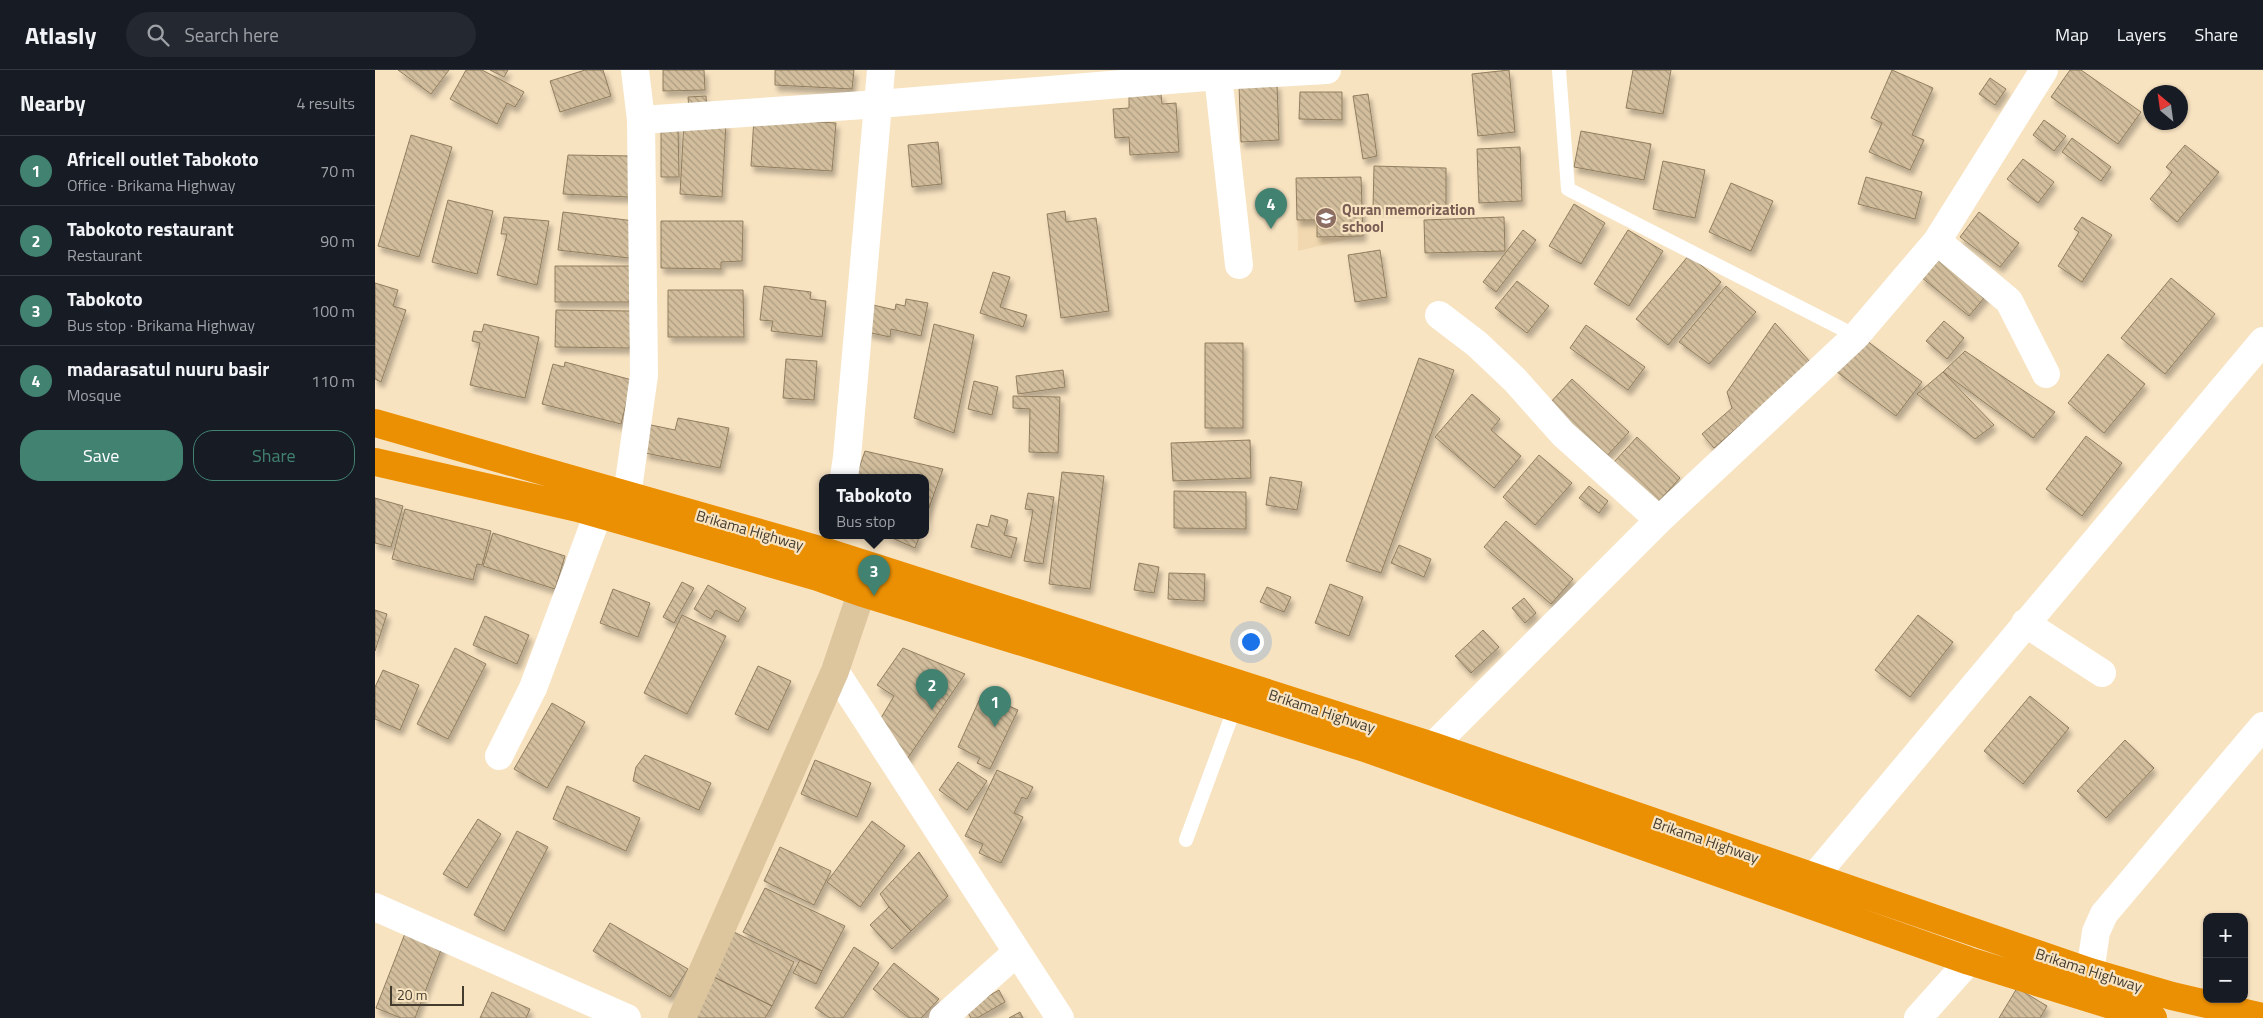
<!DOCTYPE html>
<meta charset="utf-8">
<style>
:root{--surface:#171b24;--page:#242831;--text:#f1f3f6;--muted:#9ea1a6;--line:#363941;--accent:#428271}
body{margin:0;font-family:"Titillium Web",sans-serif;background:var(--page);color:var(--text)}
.controls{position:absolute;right:15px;bottom:15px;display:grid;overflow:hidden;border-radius:10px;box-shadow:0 1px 4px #0004}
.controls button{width:45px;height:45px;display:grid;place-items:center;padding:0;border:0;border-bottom:1px solid var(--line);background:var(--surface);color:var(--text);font:25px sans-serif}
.compass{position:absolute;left:1768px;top:15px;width:45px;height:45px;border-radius:50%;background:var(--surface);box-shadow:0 1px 4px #0004;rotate:331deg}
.scale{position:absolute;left:15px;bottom:12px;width:74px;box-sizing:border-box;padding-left:5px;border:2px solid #433b2e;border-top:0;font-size:14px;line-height:18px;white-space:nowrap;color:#433b2e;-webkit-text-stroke:4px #f8e3c1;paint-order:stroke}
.you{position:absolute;left:875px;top:571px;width:18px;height:18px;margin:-12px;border:4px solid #fff;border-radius:50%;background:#1a73e8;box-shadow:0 0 0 8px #1a73e833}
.badge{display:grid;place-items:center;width:32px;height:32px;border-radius:50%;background:var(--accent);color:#fff;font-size:16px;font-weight:700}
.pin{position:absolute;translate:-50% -41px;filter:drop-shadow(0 1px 2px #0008)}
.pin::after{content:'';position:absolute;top:26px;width:18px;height:15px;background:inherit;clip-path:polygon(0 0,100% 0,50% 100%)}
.popup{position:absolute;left:444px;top:404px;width:110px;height:65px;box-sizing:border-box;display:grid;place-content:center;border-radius:10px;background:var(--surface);filter:drop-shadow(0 1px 4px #0005);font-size:16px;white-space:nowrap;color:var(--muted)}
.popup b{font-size:19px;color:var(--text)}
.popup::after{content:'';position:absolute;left:50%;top:100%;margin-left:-10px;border:10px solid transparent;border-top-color:var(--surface)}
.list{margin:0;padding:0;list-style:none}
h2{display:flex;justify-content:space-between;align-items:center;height:65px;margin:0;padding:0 20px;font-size:21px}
h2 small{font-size:16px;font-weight:400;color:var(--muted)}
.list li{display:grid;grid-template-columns:32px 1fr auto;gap:15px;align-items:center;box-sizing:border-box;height:70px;padding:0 20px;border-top:1px solid var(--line)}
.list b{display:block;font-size:19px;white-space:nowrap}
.list p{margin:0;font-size:16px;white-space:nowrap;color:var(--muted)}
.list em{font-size:16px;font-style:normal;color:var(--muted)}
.actions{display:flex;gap:10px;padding:15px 20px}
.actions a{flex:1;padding:11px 0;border:1px solid var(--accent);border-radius:20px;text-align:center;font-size:18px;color:var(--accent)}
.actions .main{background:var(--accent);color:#fff}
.icon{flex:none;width:28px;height:28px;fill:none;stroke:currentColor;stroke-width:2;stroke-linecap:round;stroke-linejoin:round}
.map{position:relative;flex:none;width:1888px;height:948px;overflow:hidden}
header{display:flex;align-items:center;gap:30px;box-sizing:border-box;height:70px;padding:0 25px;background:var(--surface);border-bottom:1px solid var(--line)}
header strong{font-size:24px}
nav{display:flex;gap:28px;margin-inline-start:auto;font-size:18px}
.search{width:350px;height:45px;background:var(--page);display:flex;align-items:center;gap:12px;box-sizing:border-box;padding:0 18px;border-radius:28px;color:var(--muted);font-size:19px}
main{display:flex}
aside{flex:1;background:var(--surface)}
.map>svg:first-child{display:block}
</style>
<header>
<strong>Atlasly</strong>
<div class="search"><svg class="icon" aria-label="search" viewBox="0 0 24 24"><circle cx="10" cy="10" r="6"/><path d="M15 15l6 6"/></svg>Search here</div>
<nav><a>Map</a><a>Layers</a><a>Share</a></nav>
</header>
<main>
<aside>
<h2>Nearby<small>4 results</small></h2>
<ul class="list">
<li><span class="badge">1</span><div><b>Africell outlet Tabokoto</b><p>Office · Brikama Highway</p></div><em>70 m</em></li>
<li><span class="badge">2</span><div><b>Tabokoto restaurant</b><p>Restaurant</p></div><em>90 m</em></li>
<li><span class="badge">3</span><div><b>Tabokoto</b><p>Bus stop · Brikama Highway</p></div><em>100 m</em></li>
<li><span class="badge">4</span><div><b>madarasatul nuuru basir</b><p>Mosque</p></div><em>110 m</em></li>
</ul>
<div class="actions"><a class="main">Save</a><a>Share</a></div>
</aside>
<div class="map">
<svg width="1888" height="948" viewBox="0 0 1888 948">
<defs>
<pattern id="building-back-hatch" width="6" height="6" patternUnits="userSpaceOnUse" patternTransform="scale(1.25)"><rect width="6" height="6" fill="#d2be9d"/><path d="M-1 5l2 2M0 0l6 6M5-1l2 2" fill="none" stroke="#ac9c80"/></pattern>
<filter id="shadow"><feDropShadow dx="3" dy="5.5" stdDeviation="2.5" flood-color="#0004"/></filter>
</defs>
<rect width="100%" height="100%" fill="#f8e3c1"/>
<path fill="#f1d8b0" d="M 922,131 L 987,166 L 923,181 Z"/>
<path fill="url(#building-back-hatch)" stroke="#917e5f" filter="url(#shadow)" d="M 23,0 L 74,0 L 56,24 Z
M 91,0 L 107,0 L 149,22 L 140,37 L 132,33 L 122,54 L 75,29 Z
M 115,0 L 133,0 L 129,7 Z
M 210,0 L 228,0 L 236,26 L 185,42 L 175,11 Z
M 288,0 L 329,0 L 330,20 L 288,21 Z
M 400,0 L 479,0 L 477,19 L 400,15 Z
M 1134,0 L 1140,62 L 1103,66 L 1097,4 Z
M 1258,0 L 1296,0 L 1288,44 L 1251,38 Z
M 1517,0 L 1558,18 L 1537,65 L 1549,70 L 1535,100 L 1494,82 L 1507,53 L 1496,48 Z
M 1695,0 L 1706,0 L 1766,42 L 1743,74 L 1676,27 Z
M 1615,8 L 1631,19 L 1620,35 L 1604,24 Z
M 902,14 L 904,70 L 866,72 L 864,15 Z
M 925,22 L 967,22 L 967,50 L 924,49 Z
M 786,24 L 787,34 L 801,33 L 804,82 L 755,85 L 754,67 L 740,68 L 738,39 L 754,38 L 754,26 Z
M 993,24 L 1002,86 L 988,89 L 978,26 Z
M 331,26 L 332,39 L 314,40 L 313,27 Z
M 379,48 L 461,53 L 457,101 L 376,96 Z
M 1669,50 L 1691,66 L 1679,81 L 1658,65 Z
M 309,51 L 351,53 L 347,127 L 305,124 Z
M 303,55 L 304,107 L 286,107 L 286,56 Z
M 1206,61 L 1276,74 L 1269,110 L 1199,97 Z
M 36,65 L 77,77 L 44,187 L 3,176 Z
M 1697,68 L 1736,97 L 1726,111 L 1687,82 Z
M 563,72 L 567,114 L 537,117 L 533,75 Z
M 1810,75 L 1844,102 L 1802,152 L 1775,129 L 1797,102 L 1791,97 Z
M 1145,77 L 1147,131 L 1104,133 L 1102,79 Z
M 193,85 L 258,86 L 254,127 L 188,124 Z
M 1648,89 L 1679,112 L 1663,133 L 1632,109 Z
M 1288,91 L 1330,100 L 1320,148 L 1278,139 Z
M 999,96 L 1071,98 L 1071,140 L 998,138 Z
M 986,107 L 988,166 L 942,167 L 942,150 L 922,150 L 921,108 Z
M 1491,107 L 1547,122 L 1540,149 L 1483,134 Z
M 1356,113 L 1398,131 L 1376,181 L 1334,162 Z
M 73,130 L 118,141 L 102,204 L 57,192 Z
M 1199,134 L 1230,153 L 1206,194 L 1174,176 Z
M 690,141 L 691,152 L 721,148 L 734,241 L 686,248 L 672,144 Z
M 188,142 L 259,151 L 254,188 L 183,180 Z
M 1604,142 L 1644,173 L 1625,197 L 1585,167 Z
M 129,147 L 174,151 L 162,215 L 122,205 L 132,164 L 126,164 Z
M 1129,147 L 1130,181 L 1050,183 L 1049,150 Z
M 1707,147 L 1737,165 L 1707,212 L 1683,196 L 1704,162 L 1699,159 Z
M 286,151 L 368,151 L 367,191 L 346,192 L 346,199 L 286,198 Z
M 1148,160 L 1161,170 L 1121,222 L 1108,212 Z
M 1253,160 L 1288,181 L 1254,236 L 1219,214 Z
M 1005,180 L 1012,227 L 980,232 L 973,185 Z
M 1565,183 L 1614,222 L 1594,246 L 1546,207 Z
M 1314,185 L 1346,212 L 1293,275 L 1261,249 Z
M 180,196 L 262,196 L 262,232 L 180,232 Z
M 618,202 L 635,207 L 625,237 L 652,245 L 648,257 L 605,243 Z
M 1796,208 L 1840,244 L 1790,304 L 1746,268 Z
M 1142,211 L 1174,236 L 1152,263 L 1120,238 Z
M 0,213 L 23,220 L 18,236 L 31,240 L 6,312 L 0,309 Z
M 389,216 L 436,222 L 435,229 L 451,231 L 447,267 L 396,261 L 398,251 L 385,250 Z
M 1351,216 L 1381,242 L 1334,294 L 1304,272 Z
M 293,220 L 368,220 L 369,267 L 293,267 Z
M 531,229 L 553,233 L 546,266 L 516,259 L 515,267 L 492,262 L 498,235 L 520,240 L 521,234 L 530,236 Z
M 181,240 L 256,241 L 255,278 L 180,277 Z
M 1569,251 L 1589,268 L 1572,289 L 1551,271 Z
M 1400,253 L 1436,293 L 1339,378 L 1327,364 L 1357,338 L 1352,322 Z
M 109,254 L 164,267 L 150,328 L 95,315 L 105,273 L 97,271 L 99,261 L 107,262 Z
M 559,254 L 599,265 L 579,363 L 539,348 Z
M 1211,255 L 1270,297 L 1253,320 L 1195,278 Z
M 1488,268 L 1547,312 L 1521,346 L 1462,302 Z
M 830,273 L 868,273 L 868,358 L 830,358 Z
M 1590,281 L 1680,342 L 1658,368 L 1568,302 Z
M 1733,284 L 1770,314 L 1729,363 L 1693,333 Z
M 1044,288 L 1079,300 L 1006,503 L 971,491 Z
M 411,289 L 442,291 L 439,330 L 408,328 Z
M 190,292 L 257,310 L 246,354 L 167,334 L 178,294 L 189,297 Z
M 688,300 L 690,317 L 643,324 L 641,306 Z
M 1568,302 L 1619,355 L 1600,369 L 1542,324 Z
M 1197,309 L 1254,362 L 1230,388 L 1173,335 Z
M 599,311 L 623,317 L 617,345 L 593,339 Z
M 1097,324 L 1125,349 L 1116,360 L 1146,386 L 1119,418 L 1060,367 Z
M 638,326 L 685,327 L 683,383 L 654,382 L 655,339 L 638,338 Z
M 303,348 L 354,358 L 345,398 L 270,383 L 276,355 L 300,360 Z
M 1711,366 L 1747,393 L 1707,446 L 1671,419 Z
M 1262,367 L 1305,408 L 1282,433 L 1239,392 Z
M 875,370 L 876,408 L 798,411 L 796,373 Z
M 490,381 L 568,399 L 550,449 L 550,407 L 481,407 Z
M 1164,385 L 1197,413 L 1160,455 L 1128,427 Z
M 687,402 L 729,406 L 715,519 L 674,514 Z
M 895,407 L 927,412 L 922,440 L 891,435 Z
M 1214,416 L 1233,431 L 1224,443 L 1204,428 Z
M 799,421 L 871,422 L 871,459 L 799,458 Z
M 653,423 L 679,427 L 668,494 L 649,491 L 658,440 L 650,439 Z
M 0,428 L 28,436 L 16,477 L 0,473 Z
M 30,439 L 116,461 L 107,495 L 102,494 L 98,510 L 17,489 Z
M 616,445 L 633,450 L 629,465 L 642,468 L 636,488 L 596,477 L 602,454 L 613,457 Z
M 1131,451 L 1198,509 L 1176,534 L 1109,477 Z
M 118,463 L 190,486 L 180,519 L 108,496 Z
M 510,465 L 545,465 L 540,478 Z
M 1024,475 L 1056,489 L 1049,507 L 1016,493 Z
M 764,493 L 784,497 L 779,523 L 759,520 Z
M 794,503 L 830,504 L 829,531 L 793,529 Z
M 307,512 L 319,518 L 299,553 L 288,547 Z
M 955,514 L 988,527 L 974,566 L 940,553 Z
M 333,515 L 371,538 L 363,552 L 341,540 L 336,549 L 319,539 Z
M 892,517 L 916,527 L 909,542 L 885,532 Z
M 238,519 L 275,533 L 263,567 L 225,553 Z
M 1149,528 L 1161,543 L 1150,553 L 1137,538 Z
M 0,540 L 12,544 L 0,581 Z
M 307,545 L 351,566 L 312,644 L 269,623 Z
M 1543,545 L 1578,572 L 1535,627 L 1500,600 Z
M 110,546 L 154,565 L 142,594 L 98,575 Z
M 1108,560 L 1124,577 L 1096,603 L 1080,586 Z
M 80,578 L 111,594 L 73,669 L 42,654 Z
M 528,578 L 590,604 L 530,692 L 503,653 L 519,626 L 502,615 Z
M 383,596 L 416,611 L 393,660 L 360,644 Z
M 8,600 L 44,615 L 25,660 L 0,649 L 0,617 Z
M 607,624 L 643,640 L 615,699 L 602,693 L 605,688 L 583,677 Z
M 1655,626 L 1694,658 L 1648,714 L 1609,681 Z
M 177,633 L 210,652 L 172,718 L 139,699 Z
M 1750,670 L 1779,698 L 1731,748 L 1702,721 Z
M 270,685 L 336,713 L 324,740 L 258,711 L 261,697 Z
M 440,690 L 496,713 L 482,747 L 426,724 Z
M 583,692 L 612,711 L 592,740 L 564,720 Z
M 622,700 L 658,717 L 652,729 L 647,727 L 639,743 L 648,747 L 626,793 L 604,783 L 608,774 L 590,766 Z
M 192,716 L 265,748 L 251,781 L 178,749 Z
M 103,749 L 126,764 L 92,818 L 68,804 Z
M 497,751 L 530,776 L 485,837 L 452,812 Z
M 142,761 L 173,777 L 129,861 L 99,845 Z
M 405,777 L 456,801 L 439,835 L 389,811 Z
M 544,782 L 573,826 L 536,861 L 514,837 L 505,824 Z
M 390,818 L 470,856 L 447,901 L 368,862 Z
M 514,837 L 536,861 L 517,879 L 495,855 Z
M 235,853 L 313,899 L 295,927 L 218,881 Z
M 31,861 L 68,875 L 40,948 L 26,948 L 1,938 Z
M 359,862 L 419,892 L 397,936 L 337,906 Z
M 479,877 L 504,893 L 468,948 L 455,948 L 440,938 Z
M 425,890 L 447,901 L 441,914 L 418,903 Z
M 519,893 L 564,929 L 546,948 L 534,948 L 498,919 Z
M 337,906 L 397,936 L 390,948 L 315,948 Z
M 1642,918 L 1672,936 L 1665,948 L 1624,948 Z
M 624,920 L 630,932 L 602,948 L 596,948 L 591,939 Z
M 117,922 L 155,939 L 151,948 L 105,948 Z
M 645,942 L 648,948 L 634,948 Z"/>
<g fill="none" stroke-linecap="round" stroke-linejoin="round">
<path stroke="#fff" stroke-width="14" d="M 1184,0 L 1193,119 L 1481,266
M 811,770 L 860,637"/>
<path stroke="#fff" stroke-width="28" d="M 843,6 L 864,195
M 266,50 L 504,34 L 843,6 L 952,0
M 1562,171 L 1634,231 L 1671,304
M 1064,245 L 1102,274 L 1140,310 L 1188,364 L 1284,450
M 469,407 L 472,387 L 506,0
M 252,426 L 269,305 L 266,50 L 260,0
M 1650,553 L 1727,603
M 460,601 L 685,948
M 1058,676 L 1284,450 L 1481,266 L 1562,171 L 1669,0
M 124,686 L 158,618 L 223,444
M 1439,807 L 1888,271
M 0,837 L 252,948
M 1715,902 L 1721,862 L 1729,844 L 1888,656
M 568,948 L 641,883
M 1543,948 L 1594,891"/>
<path stroke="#ddc59e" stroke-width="28" d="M 307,948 L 460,601 L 494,500"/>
<path stroke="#ec9003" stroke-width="28" d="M 0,353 L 455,483 L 1058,676 L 1715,902 L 1797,926 L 1888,947
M 0,392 L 203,438 L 443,507 L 485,522 L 987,677 L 1594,891 L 1778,948"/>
</g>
<defs>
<g id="school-disc" transform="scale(1.125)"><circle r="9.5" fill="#8d6e63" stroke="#f8e3c1"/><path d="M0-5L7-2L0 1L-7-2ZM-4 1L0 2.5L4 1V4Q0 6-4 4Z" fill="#fff"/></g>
</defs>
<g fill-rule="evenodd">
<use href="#school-disc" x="951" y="148"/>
</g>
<g text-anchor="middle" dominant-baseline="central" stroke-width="4.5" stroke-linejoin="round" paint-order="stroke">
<g font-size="15" font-weight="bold" fill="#785e54" stroke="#f8e3c1" text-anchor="start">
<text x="967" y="139">Quran memorization<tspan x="967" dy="17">school</tspan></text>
</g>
<g font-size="15" fill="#433b2e" stroke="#f8e3c1">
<text transform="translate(375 460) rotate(16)">Brikama Highway</text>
<text transform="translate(947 641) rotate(18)">Brikama Highway</text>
<text transform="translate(1331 770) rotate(19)">Brikama Highway</text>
<text transform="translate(1714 900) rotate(18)">Brikama Highway</text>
</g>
</g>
</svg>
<div class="controls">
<button>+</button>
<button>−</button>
</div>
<svg class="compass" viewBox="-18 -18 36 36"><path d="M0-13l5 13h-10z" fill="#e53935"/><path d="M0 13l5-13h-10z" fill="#9ea1a6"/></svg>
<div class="scale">20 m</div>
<div class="you"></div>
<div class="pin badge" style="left:620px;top:657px">1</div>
<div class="pin badge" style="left:557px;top:640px">2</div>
<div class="pin badge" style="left:499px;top:526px">3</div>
<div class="popup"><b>Tabokoto</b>Bus stop</div>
<div class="pin badge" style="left:896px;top:159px">4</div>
</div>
</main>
